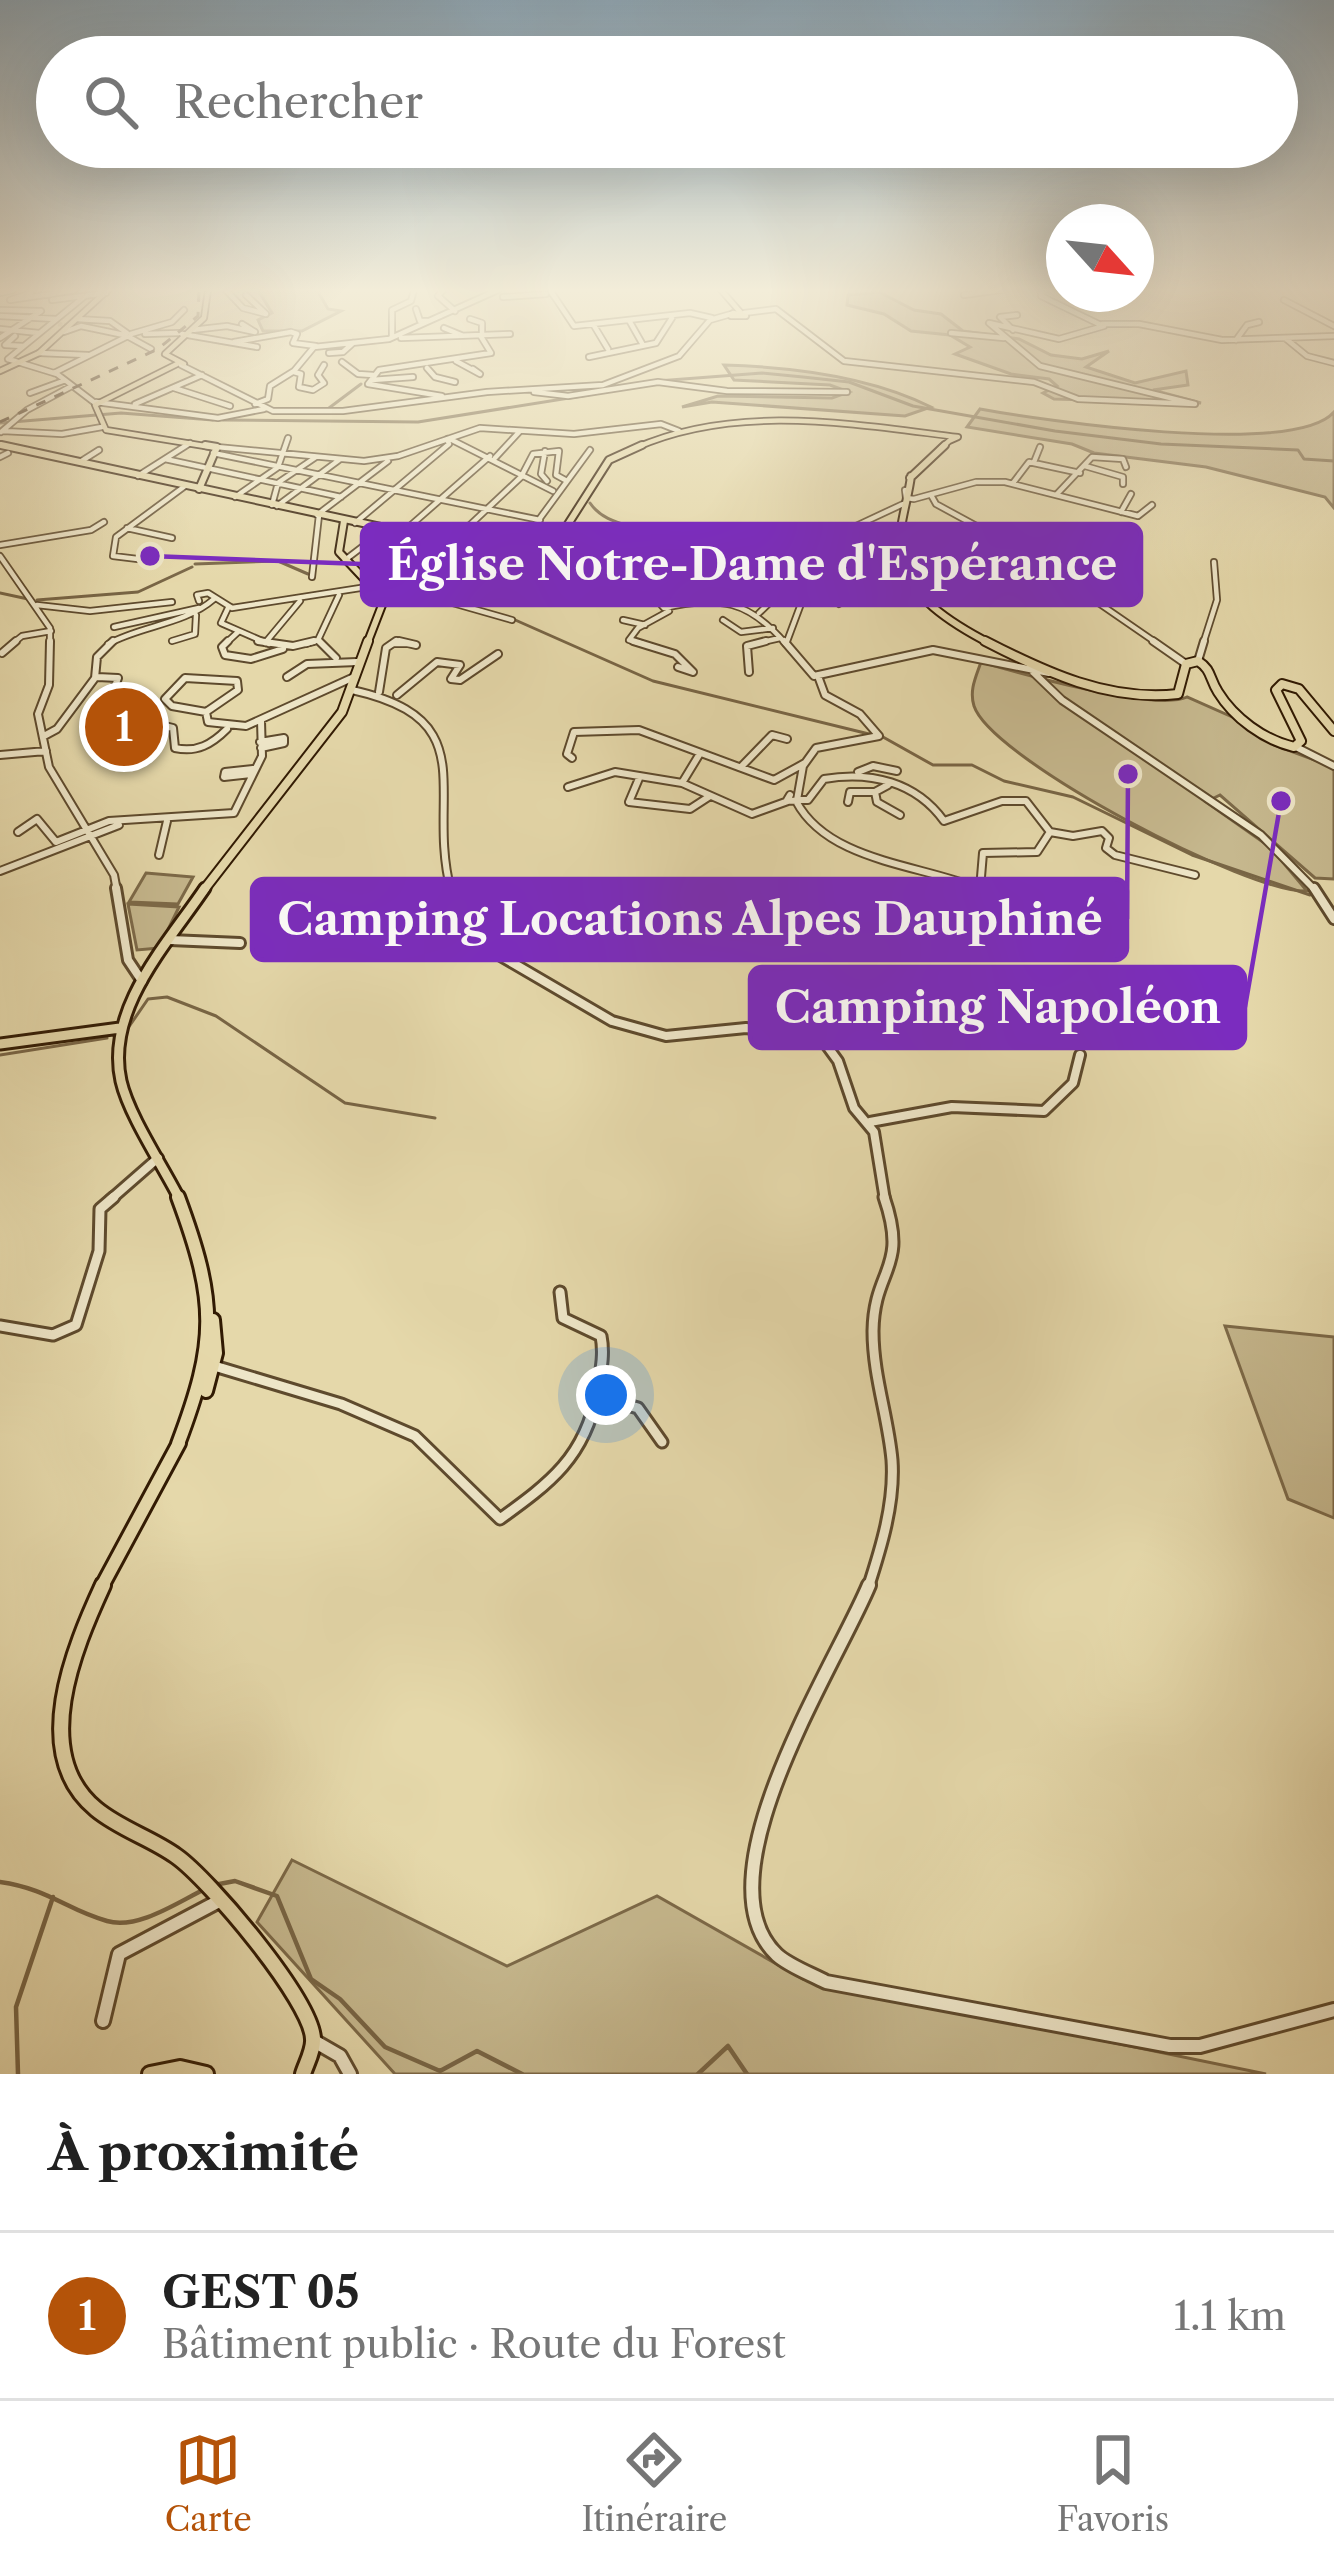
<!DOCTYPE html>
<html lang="fr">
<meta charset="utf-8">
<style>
:root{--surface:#fff;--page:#f6f6f6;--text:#222;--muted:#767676;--line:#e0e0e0;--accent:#b45309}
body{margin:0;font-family:"Libre Caslon Text",serif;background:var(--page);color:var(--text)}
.compass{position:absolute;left:1046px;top:204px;width:108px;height:108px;border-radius:50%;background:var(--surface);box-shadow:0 12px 48px #0002;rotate:117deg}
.you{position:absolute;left:606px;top:1395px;width:42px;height:42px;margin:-30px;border:9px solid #fff;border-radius:50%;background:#1a73e8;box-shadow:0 0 0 18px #1a73e833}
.badge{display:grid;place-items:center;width:78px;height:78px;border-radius:50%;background:var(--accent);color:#fff;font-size:39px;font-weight:700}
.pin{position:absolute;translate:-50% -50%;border:6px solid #fff;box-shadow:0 3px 12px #0006}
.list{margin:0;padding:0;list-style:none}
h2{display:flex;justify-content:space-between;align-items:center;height:156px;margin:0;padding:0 48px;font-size:51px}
h2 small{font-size:39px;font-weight:400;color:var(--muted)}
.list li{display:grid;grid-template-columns:78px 1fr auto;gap:36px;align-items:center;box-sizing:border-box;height:168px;padding:0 48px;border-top:3px solid var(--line)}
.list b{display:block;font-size:45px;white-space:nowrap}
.list p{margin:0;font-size:39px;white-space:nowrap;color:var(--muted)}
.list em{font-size:39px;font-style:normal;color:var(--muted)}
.icon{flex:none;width:66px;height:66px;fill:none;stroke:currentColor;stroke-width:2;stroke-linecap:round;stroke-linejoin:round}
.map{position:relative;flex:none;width:1334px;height:2074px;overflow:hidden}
.search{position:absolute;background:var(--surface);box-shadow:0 12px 48px #0002;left:36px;right:36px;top:36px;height:132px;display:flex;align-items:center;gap:30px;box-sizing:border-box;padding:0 42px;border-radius:66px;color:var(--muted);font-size:45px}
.sheet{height:324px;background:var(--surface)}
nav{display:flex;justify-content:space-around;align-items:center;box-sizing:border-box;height:168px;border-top:3px solid var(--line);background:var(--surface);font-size:33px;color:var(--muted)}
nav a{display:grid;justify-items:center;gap:6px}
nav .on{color:var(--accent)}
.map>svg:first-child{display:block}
</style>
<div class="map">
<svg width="1334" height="2074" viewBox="0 0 1334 2074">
<rect width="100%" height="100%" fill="#e5d8aa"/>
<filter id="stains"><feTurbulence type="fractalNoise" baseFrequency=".00167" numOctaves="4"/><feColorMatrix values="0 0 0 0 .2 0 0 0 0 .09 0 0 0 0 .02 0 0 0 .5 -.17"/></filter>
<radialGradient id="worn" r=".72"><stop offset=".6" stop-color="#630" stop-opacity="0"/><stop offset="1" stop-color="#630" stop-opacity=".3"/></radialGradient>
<path fill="#c6b88e" stroke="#7c6948" stroke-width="3" d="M 258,290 L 317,290 L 328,309 L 341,311 L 302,331 L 263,331 L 258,320 L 272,313 Z
M 879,292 L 914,310 L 941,314 L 963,331 L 1019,339 L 1051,355 L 1082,359 L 1109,351 L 1086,367 L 1135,383 L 1186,371 L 1188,385 L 1153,390 L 1201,403 L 1054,399 L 1043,393 L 1057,386 L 1049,379 L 1011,374 L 955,354 L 970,347 L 950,335 L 911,331 L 884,314 L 847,305 L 848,295 Z
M 724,365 C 792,367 869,376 931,407 L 905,416 L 712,402 L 682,407 L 718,396 L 832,398 L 849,392 L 830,385 L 734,380 Z
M 980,409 C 1040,420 1294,458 1334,412 L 1334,508 L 1325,497 L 1206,467 L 1094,453 L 1072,444 L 967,427 Z
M 981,662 C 1019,673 1156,712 1187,697 L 1239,720 L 1274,745 L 1328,765 L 1334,769 L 1334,879 L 1315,878 L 1220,795 L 1206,802 L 1270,847 L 1307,891 C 1252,895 992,760 974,706 C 969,690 976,677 981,662 Z
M 146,873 L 193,877 L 178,904 L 129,902 Z
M 128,904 L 179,907 L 159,948 L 137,950 Z
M 1225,1326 L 1334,1337 L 1334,1518 L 1288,1499 Z
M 292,1860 L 507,1966 L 657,1896 L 803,1979 L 1266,2074 L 395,2074 L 257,1922 Z"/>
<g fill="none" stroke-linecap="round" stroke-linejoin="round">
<path stroke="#786545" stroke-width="3" d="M 644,382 L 762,373 L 803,377 L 849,382 L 913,406 L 1055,431 L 1161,444 L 1298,450 L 1304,459 L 1334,461
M 329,408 L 361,384
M 223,420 L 418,422 L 588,395
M 0,423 L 121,413 L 213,420
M 590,503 C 605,525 632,524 655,536 C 695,557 732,577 774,594
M 195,564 L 278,561 L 308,574
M 0,593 L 28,599
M 37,600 L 138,592 L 192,567
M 513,619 L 653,681 L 869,734
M 883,737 L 933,765 L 972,765 L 1004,781 L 1073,797 L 1192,855 L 1310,895
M 126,1031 L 148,999 L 167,997 L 216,1016 L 345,1103 L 435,1118
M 0,1055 L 107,1038"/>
<path stroke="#786545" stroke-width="4.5" d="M 0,1882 C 49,1889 67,1910 107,1921 C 138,1930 178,1902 205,1889
M 214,1885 L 235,1881 L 277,1896 L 311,1979 L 340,1999 L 385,2047 L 440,2071 L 477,2051 L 522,2074
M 18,2074 L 16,2007 L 53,1897
M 698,2074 L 728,2046 L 747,2074"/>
<path stroke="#c1b289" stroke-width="4.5" stroke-dasharray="4.5 1.5" stroke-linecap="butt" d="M 58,324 L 65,325"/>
<g stroke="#5e4a2d" stroke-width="8">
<path id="minor-far4" d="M 226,290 L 243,308 L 266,314 L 246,295
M 443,290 L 438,296 L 455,311
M 550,290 L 574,326 L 690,313 L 712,318
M 1041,290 L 1041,296 L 1103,326
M 0,293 L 13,290
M 31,293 L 10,300 L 44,295
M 46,295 L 74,290
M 964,295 L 1001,290
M 503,297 L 546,294
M 52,300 L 106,293
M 1284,300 L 1334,326
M 416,309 L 420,321 L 428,321
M 0,310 L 40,311
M 744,313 L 776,309 L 844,361 L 1034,382 L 1078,399 L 1195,404 L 1040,366 L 989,323 L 1059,339 L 1104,326
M 0,316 L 56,319
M 77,319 L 110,321 L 127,333
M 470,319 L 482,323 L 482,335
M 630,322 L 643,345
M 593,324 L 608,349
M 1102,324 L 1139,324 L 1222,340 L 1334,336
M 444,328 L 461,335
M 0,329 L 39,333
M 192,330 L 227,326 L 255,332 L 242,324
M 1013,330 L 1000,317 L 1017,315
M 64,332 L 81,326 L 124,335
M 951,333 L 1004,338
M 131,334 L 172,322 L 184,310
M 145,334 L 179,333
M 182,334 L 257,347
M 15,336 L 5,345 L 23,346
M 129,337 L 151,349
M 392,337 L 392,310 L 411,301 L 414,290
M 0,338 L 41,311
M 401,338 L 510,334
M 1285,338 L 1307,356 L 1334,363
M 1236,340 L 1247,325 L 1259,322
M 234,342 L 291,332 L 297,334 L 293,343 L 316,346
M 39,353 L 88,355
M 329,353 L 343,352 L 353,343
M 589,357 L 656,343 L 672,318
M 8,359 L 57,374 L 95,403
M 8,359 L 85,296
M 456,361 L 480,374 L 473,369
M 342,362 L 358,374 L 373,375
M 181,365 L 273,411 L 343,411 L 487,392 L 603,385 L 679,356 L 710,320 L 731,314
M 427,368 L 435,377 L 455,382
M 294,372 L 301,374 L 299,387 L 313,390 L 324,383 L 318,375 L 324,365
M 54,373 L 126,337
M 372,380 L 413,377
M 174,388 L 230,406
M 534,392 L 568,396 L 658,382 L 727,391 L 847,392
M 30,393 L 63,381
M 442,396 L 368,384 L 379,370 L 491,353 L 480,335
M 96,402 L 218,418 L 264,409
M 135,404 L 202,375
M 255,404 L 268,399 L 270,386 L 294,371 L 314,347 L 389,339 L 498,290
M 3,431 L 62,434 L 102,427
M 1,432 L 27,410 L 70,387
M 452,440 L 553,491
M 217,447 L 364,461 L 398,456 L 480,428 L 574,434 L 661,424 L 679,431
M 545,451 L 541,474 L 547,481
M 213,453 L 540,520
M 0,457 L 8,453
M 495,458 L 520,431
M 165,459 L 341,497
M 80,462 L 99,450
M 1034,462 L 1040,447
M 1085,466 L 1123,477 L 1123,484
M 278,467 L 288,438
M 138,476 L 190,443
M 521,477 L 533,454 L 559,451 L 556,475 L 567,481
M 279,482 L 316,457
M 1013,483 L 1029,462 L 1080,473
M 905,490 L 906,498 L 914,499 L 976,482 L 1005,482 L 1138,516 L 1152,505
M 1057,494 L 1092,457 L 1123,459 L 1126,467
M 931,495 L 936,504 L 1026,553 L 1158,644
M 235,497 L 277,468
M 272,505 L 278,483
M 277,506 L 339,460
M 1121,512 L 1131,494
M 317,515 L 388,461
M 355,523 L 449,444 L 447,439
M 750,526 L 774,531
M 127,528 L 172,538
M 402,533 L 490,456
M 454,540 L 521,477
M 460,541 L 482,545
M 0,545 L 91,530 L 104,522
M 551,547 L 561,555 L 557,586 L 629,568 L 664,608 C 721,596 748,600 786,644
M 787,549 L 805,549 L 811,557
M 0,556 L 50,628 L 50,644
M 345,560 L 366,544 L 456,567
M 154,561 L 113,556 L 116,537 L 185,486
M 491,574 L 473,570 L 524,540 L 590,450
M 312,577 L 319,515
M 366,577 L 455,567
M 779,590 L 742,575 L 764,553 L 772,533 L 836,537
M 504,591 L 525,563 L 514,555
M 444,600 L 460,582
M 199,601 L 197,595 L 208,593 L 232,608 L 386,584 L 512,620
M 37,605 L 90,611 L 172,602
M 228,608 L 221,623 L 269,644
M 759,613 L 841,533 L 903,504
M 623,620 L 645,625
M 723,620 L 741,632 L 773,628
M 114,627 L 199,608
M 318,640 L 339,595
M 318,640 L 322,644
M 172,641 L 195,634 L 196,615
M 265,643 L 300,601
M 12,644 L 22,636 L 51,631
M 108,644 C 142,625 184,625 214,599
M 225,644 L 238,632
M 306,644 L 318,640
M 392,644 L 413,644
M 643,644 L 629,640 L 638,628 L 669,611
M 754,644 L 780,638
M 786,644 L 808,585 L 824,586 L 839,604
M 1203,644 L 1217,600 L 1214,562"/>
</g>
<g stroke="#5e4a2d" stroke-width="10">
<path id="minor-far3" d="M 50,641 L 49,685 L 38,714 L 49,767 L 114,875 L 117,891
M 228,641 L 222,647 L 225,655 L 251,659 L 283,649
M 258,641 L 293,646 L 314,641
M 319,641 L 336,658
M 399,641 L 416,645
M 633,641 L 675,654 L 693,672 L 678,667
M 784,641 L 814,676 L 933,650 L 1049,673
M 1153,641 L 1186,664
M 2,653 L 16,641
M 1198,661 L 1204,641
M 749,672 L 747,646 L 766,641
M 1033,672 L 1062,700 L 1261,835 L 1316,891
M 97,677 L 118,678 L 111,697
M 287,677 L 307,664 L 357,662
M 95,678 L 97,657 L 113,641
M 185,678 L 237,681 L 238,690 L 206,712 L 172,706 L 165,699 Z
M 352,690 C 487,720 425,792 451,891
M 379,692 L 386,648 L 396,641
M 397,695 L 437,662 L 460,665 L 451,679 L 460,680 L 498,654
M 206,712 L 208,722 L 246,726 L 354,677
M 165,726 L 173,728 L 175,748 C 197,753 212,744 227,729
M 44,736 L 57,729 L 95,678
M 260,742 L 284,738 L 284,743 L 261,748
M 1296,747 L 1334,766
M 0,755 L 46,751
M 572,758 L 567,754 L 574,732 L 639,730 L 774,780 L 805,763
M 741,767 L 772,735 L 787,739
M 858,772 L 873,766 L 897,771
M 251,774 L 224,777 L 225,772 L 253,769
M 640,776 L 629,802 L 690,809 L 710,796
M 682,783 L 699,755
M 888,785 L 875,792 L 877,802 L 900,815
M 568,787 L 615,772 L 682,783 L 752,814 L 788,801
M 790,795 L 787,800 L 796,801 C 828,862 920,864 980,889 L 983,853 L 1037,852 L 1050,832
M 796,800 L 808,800 L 824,779 C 871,771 916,782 944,821 L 1002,801 L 1026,801 L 1050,832
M 797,800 L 803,766 L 816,748 L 879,736 L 860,714 L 825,695 L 818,676
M 848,802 L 850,792 L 875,792
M 18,832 L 37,819 L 56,842 L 109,821 L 234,813 L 262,756 L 261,721
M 1050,832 L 1073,836 L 1102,831 L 1109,838 L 1106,848 L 1115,855 L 1195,875
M 159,855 L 167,821
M 0,871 L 119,825"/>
</g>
<g stroke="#5e4a2d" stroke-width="14">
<path id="minor-far2" d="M 116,888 L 128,960 L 142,981
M 449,888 L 464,921 L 499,955 L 612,1021 L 666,1036 L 746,1028 L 822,1039 L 838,1061 L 854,1108 L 874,1132 L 885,1200
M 977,888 L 980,888
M 1314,888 L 1334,919
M 170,940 L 240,943
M 870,1122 L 952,1107 L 1044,1111 L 1073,1083 L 1080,1055
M 110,1200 L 158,1158"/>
</g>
<g stroke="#5e4a2d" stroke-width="15">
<path id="minor-far1" d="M 0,1326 L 53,1335 L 76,1325 L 99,1251 L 100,1209 L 114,1197
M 211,1365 L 341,1404 L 415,1436 L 500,1519 C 550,1483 585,1457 597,1393 C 600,1374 605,1356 601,1336 L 563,1318 L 560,1292
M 596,1396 L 638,1408 L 662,1442
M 868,1588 C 881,1548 895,1503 892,1460 C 888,1416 873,1376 873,1331 C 874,1267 909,1270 884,1197"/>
</g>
<g stroke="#5e4a2d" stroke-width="18">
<path id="minor" d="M 869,1585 C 836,1665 696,1879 777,1955 C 789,1966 811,1974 826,1982 L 1170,2046 L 1200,2046 L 1334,2010
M 103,2021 L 119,1954 L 219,1901
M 314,2041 L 340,2056 L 350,2074"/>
</g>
<g stroke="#311a03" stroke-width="8">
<path id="major-far5" d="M 721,290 L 741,313
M 733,313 L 746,316 L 731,316 Z
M 177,364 L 95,405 L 106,430 L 217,448
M 184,364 L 165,354 L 204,318 L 208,290
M 0,371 L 39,353 L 108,290
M 0,445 L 15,448
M 635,448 C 736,403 852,424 958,437 L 949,441
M 941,448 L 949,441"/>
</g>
<g stroke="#311a03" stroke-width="10">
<path id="major-far4" d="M 1,445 L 511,555 L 556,543 L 609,460 L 642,445
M 911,476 C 908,501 898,526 900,552 C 903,595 956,626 991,644
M 910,478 L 945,445
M 199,489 L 217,447 L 205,445
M 344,521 L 339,552 L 384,600 L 367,644"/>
</g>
<g stroke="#311a03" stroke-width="12">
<path id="major-far3" d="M 985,641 C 1045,672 1109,702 1178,694 L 1186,664 L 1198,661 C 1212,670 1209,678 1218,692 C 1234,718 1264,740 1294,747 L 1301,741 L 1276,690 L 1282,684 L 1299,689 L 1334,731
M 203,891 L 342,712 L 368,641"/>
</g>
<g stroke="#311a03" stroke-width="15">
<path id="major-far2" d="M 0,1044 L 120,1028
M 180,1200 C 163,1166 129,1116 121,1081 C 105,1009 168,943 205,888"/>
</g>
<g stroke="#311a03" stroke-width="18">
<path id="major-far1" d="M 206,1391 L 216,1353 L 213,1320
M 178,1444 C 217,1341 217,1302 178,1197
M 101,1588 L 179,1443"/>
</g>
<g stroke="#311a03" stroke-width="20">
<path id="major" d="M 103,1585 C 74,1648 29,1754 96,1809 C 120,1829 151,1838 176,1856 C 209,1879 312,2001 313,2039 C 314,2050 306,2064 303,2074
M 150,2074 L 180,2068 L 206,2074"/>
</g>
<use href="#minor-far4" stroke="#eee6c8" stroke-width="4.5"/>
<use href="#minor-far3" stroke="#eee6c8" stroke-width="6"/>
<use href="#minor-far2" stroke="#eee6c8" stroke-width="8"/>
<use href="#minor-far1" stroke="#eee6c8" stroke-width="9"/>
<use href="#minor" stroke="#eee6c8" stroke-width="12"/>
<use href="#major-far5" stroke="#e5d8aa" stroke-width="4.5"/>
<use href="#major-far4" stroke="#e5d8aa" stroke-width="6"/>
<use href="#major-far3" stroke="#e5d8aa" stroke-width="8"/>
<use href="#major-far2" stroke="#e5d8aa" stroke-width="9"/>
<use href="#major-far1" stroke="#e5d8aa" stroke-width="12"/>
<use href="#major" stroke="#e5d8aa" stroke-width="14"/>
<path stroke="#311a03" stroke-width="3" stroke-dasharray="10 10" stroke-linecap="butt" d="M 0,422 L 158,349 L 198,316 L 199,290"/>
</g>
<linearGradient id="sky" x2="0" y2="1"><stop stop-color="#8ea8b8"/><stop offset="0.5" stop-color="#f3edd9"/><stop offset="1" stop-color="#f3edd9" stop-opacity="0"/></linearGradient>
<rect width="1334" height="581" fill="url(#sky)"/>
<path fill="none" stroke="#7b2cbf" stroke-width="4.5" d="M150 556L362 564M1128 774L1127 919M1281 801L1245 1007"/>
<g fill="#7b2cbf" stroke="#eee6c8" stroke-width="4.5">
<circle cx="150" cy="556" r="12"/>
<circle cx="1128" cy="774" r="12"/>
<circle cx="1281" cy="801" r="12"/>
</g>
<g fill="#7b2cbf" stroke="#7b2cbf" stroke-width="4.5">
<rect x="362" y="524" width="779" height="81" rx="12"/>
<rect x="252" y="879" width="875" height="81" rx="12"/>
<rect x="750" y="967" width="495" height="81" rx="12"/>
</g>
<g font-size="45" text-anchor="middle" font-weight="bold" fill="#fff">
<text x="752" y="580">Église Notre-Dame d'Espérance</text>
<text x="690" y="935">Camping Locations Alpes Dauphiné</text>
<text x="998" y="1023">Camping Napoléon</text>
</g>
<rect width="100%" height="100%" filter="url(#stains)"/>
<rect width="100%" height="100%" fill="url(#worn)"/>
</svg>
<svg class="compass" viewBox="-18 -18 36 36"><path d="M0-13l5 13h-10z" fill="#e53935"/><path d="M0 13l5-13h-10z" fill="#767676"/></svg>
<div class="you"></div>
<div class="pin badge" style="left:124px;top:727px">1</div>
<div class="search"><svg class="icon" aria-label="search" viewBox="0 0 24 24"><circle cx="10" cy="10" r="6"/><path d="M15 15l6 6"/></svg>Rechercher</div>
</div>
<section class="sheet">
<h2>À proximité<small></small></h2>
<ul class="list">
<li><span class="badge">1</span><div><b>GEST 05</b><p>Bâtiment public · Route du Forest</p></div><em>1.1 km</em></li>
</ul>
</section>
<nav>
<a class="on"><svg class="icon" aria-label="map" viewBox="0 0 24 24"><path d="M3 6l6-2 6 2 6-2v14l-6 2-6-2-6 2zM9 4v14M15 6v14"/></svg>Carte</a>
<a><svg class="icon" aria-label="directions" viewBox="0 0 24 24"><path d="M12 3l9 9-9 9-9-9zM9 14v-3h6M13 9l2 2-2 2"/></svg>Itinéraire</a>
<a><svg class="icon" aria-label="saved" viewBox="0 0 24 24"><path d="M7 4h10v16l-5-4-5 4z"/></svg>Favoris</a>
</nav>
